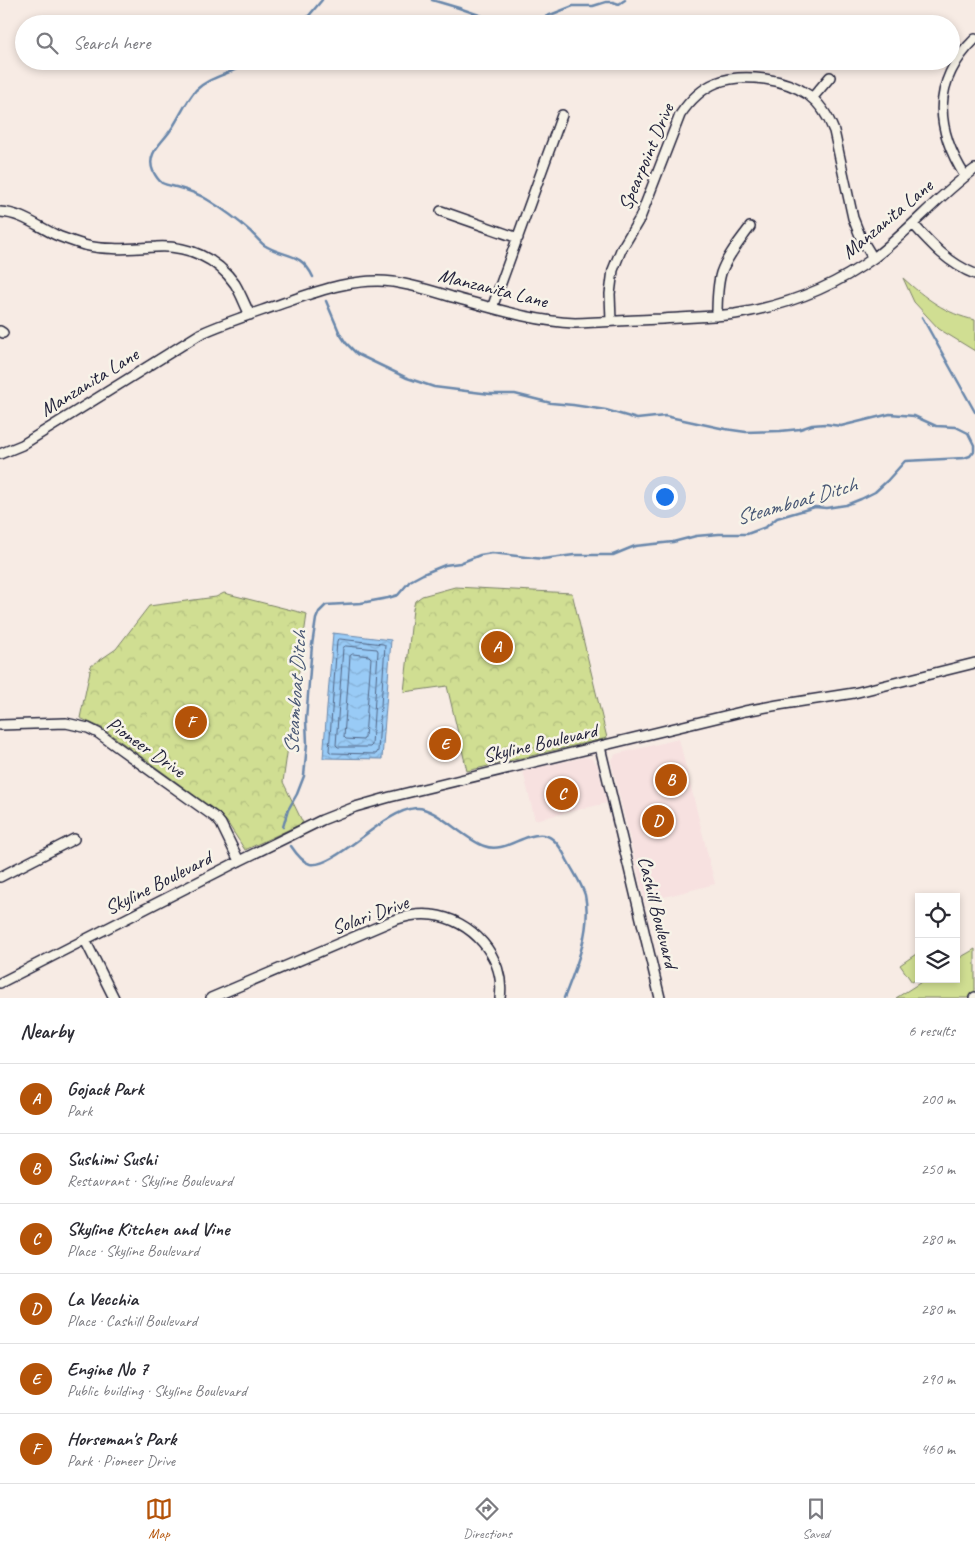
<!DOCTYPE html>
<meta charset="utf-8">
<style>
:root{--surface:#fff;--page:#f7f7f7;--text:#2b2b33;--muted:#7c7c81;--line:#e1e1e2;--accent:#b45309}
body{margin:0;font-family:Caveat,sans-serif;background:var(--page);color:var(--text)}
.controls{position:absolute;right:15px;bottom:15px;display:grid;overflow:hidden;border-radius:0px;box-shadow:0 2px 8px #0003}
.controls button{width:45px;height:45px;display:grid;place-items:center;padding:0;border:0;border-bottom:1px solid var(--line);background:var(--surface);color:var(--text);font:25px sans-serif}
.you{position:absolute;left:664px;top:496px;width:18px;height:18px;margin:-12px;border:4px solid #fff;border-radius:50%;background:#1a73e8;box-shadow:0 0 0 8px #1a73e833}
.badge{display:grid;place-items:center;width:32px;height:32px;border-radius:50%;background:var(--accent);color:#fff;font-size:16px;font-weight:700}
.pin{position:absolute;translate:-50% -50%;border:2px solid #fff;box-shadow:0 1px 5px #0006}
.list{margin:0;padding:0;list-style:none}
h2{display:flex;justify-content:space-between;align-items:center;height:65px;margin:0;padding:0 20px;font-size:21px}
h2 small{font-size:16px;font-weight:400;color:var(--muted)}
.list li{display:grid;grid-template-columns:32px 1fr auto;gap:15px;align-items:center;box-sizing:border-box;height:70px;padding:0 20px;border-top:1px solid var(--line)}
.list b{display:block;font-size:19px;white-space:nowrap}
.list p{margin:0;font-size:16px;white-space:nowrap;color:var(--muted)}
.list em{font-size:16px;font-style:normal;color:var(--muted)}
.icon{flex:none;width:28px;height:28px;fill:none;stroke:currentColor;stroke-width:2;stroke-linecap:round;stroke-linejoin:round}
.map{position:relative;flex:none;width:975px;height:998px;overflow:hidden}
.search{position:absolute;background:var(--surface);box-shadow:0 2px 8px #0003;left:15px;right:15px;top:15px;height:55px;display:flex;align-items:center;gap:12px;box-sizing:border-box;padding:0 18px;border-radius:28px;color:var(--muted);font-size:19px}
.sheet{height:485px;background:var(--surface)}
nav{display:flex;justify-content:space-around;align-items:center;box-sizing:border-box;height:70px;border-top:1px solid var(--line);background:var(--surface);font-size:14px;color:var(--muted)}
nav a{display:grid;justify-items:center;gap:2px}
nav .on{color:var(--accent)}
.map>svg:first-child{display:block}
</style>
<div class="map">
<svg width="975" height="998" viewBox="0 0 975 998">
<defs>
<pattern id="forest-crowns" width="20" height="18" patternUnits="userSpaceOnUse" patternTransform="scale(1.25)"><rect width="20" height="18" fill="#d0de92"/><path d="M2 6a3 3 0 1 1 6 0M12 15a3 3 0 1 1 6 0" fill="none" stroke="#b2be7f"/></pattern>
<pattern id="water-waves" width="16" height="10" patternUnits="userSpaceOnUse" patternTransform="scale(1.25)"><rect width="16" height="10" fill="#99cbf6"/><path d="M0 5q4-4 8 0t8 0" fill="none" stroke="#84aed4"/></pattern>
</defs>
<rect width="100%" height="100%" fill="#f7ebe4"/>
<filter id="ink" filterUnits="userSpaceOnUse"><feTurbulence type="fractalNoise" baseFrequency=".02" numOctaves="2"/><feDisplacementMap in="SourceGraphic" scale="10" xChannelSelector="R" yChannelSelector="G"/><feConvolveMatrix kernelMatrix="1 2 1 2 8 2 1 2 1" color-interpolation-filters="sRGB"/></filter>
<g filter="url(#ink)">
<path fill="#f7e1e0" d="M 679,739 L 715,884 L 645,902 L 611,761 L 616,754 Z
M 585,757 L 592,759 L 597,764 L 607,803 L 535,820 L 523,771 Z"/>
<path fill="#d0de92" stroke="#798066" d="M 903,278 C 925,298 946,314 975,320 L 975,351 L 939,329 L 914,302 Z
M 975,949 L 975,993 L 967,998 L 896,998 L 926,979 L 956,979 L 956,960 Z
M 919,952 L 919,978 L 912,982 L 900,965 Z"/>
<path fill="url(#forest-crowns)" stroke="#798066" d="M 455,587 L 572,593 L 607,738 L 467,771 L 447,686 L 404,692 L 413,609 L 415,601 L 422,596 Z
M 224,593 L 307,614 L 283,782 L 303,823 L 245,850 L 227,822 L 219,813 L 102,728 L 80,718 L 91,666 L 116,649 L 149,606 L 216,597 Z"/>
<path fill="url(#water-waves)" stroke="#6987ab" d="M 333,633 L 391,640 L 382,759 L 323,758 Z"/>
<g fill="none" stroke-linecap="round" stroke-linejoin="round">
<path stroke="#526686" stroke-width="1" d="M 340,639 L 383,644 L 385,645 L 378,751 L 376,754 L 332,753 L 329,751 L 337,641 Z
M 346,646 L 377,649 L 378,651 L 372,745 L 370,747 L 338,747 L 336,745 L 343,648 Z
M 353,654 L 369,656 L 371,658 L 365,737 L 363,740 L 346,739 L 344,737 L 350,656 Z"/>
<path stroke="#6987ab" stroke-width="2.5" d="M 432,0 L 459,8 L 505,24
M 302,24 L 322,0
M 520,24 L 540,19 L 573,6 L 593,6 L 606,2 L 613,2 L 619,4 L 625,0
M 249,61 C 233,75 211,75 196,90 C 184,104 180,117 170,131 C 161,144 146,154 153,171 C 155,175 158,180 162,183 C 166,185 172,186 176,187 C 187,190 198,193 208,200 C 223,209 238,220 251,232 C 255,236 259,241 264,245 C 284,258 301,251 313,277
M 922,317 L 975,412
M 283,827 L 288,810 L 297,794 L 304,776 L 307,744 L 306,720 L 312,645 L 316,619 L 319,612 L 326,605 L 361,603 L 388,598 L 398,595 L 410,581 L 423,574 L 445,565 L 460,563 L 480,555 L 492,553 L 543,559 L 574,555 L 613,555 L 635,546 L 673,542 L 696,536 L 719,534 L 747,534 L 766,527 L 777,518 L 815,507 L 826,508 L 846,505 L 861,499 L 875,492 L 887,481 L 905,461 L 964,458 L 970,456 L 974,451 L 974,445 L 968,433 L 956,427 L 936,426 L 914,416 L 890,414 L 841,426 L 825,424 L 812,425 L 800,429 L 780,431 L 746,432 L 725,429 L 665,416 L 637,419 L 606,410 L 573,405 L 551,403 L 515,394 L 490,394 L 434,387 L 407,378 L 357,354 L 346,343 L 340,334 L 326,301
M 291,846 C 295,852 302,862 310,864 C 335,869 383,810 416,808 C 434,806 464,839 484,846 C 505,854 522,833 543,835 C 554,836 561,848 566,858 C 572,870 581,882 585,895 C 592,928 576,968 564,998"/>
<g stroke="#22223b" stroke-width="12">
<path id="minor" d="M 813,97 L 830,77
M 965,176 C 934,127 932,81 975,39
M 441,211 L 518,238
M 0,212 C 21,213 37,226 56,235 C 65,239 75,242 84,245 C 108,251 132,248 156,247 C 187,245 217,258 235,284 C 241,294 245,305 250,315
M 913,224 C 931,244 949,264 975,274
M 492,308 L 562,115
M 717,316 C 717,302 717,287 721,273 C 727,256 740,241 750,227
M 611,321 L 610,294 L 613,270 L 621,250 L 640,218 L 680,115 C 702,82 727,74 765,79 C 800,84 821,98 834,131 L 853,218 L 861,238 L 873,258
M 0,331 L 3,333
M 0,454 L 22,445 L 200,334 C 224,323 249,315 275,306 C 313,293 352,277 393,282 C 413,285 433,291 452,297 C 493,308 532,321 575,323 C 604,322 633,320 663,319 C 687,317 711,317 735,314 C 785,306 834,287 875,257 C 910,230 939,195 975,169
M 0,725 L 66,723 L 88,728 L 98,733 L 216,818 L 221,824 L 239,861
M 600,747 L 660,998
M 0,877 L 74,839
M 85,940 L 114,998
M 0,983 L 239,861 L 322,820 L 355,807 L 390,797 L 745,711 L 778,705 L 854,693 L 975,663
M 211,998 L 394,920 C 406,916 418,913 432,915 C 471,919 506,957 500,998
M 974,998 L 975,997"/>
</g>
<use href="#minor" stroke="#f7f3e8" stroke-width="9"/>
</g>
</g>
<g text-anchor="middle" dominant-baseline="central" stroke-width="5" stroke-linejoin="round" paint-order="stroke">
<g font-size="20" fill="#22223b" stroke="#f7f3e8">
<text transform="translate(646 157) rotate(-67)">Spearpoint Drive</text>
<text transform="translate(887 219) rotate(-40)">Manzanita Lane</text>
<text transform="translate(493 288) rotate(14)">Manzanita Lane</text>
<text transform="translate(89 382) rotate(-32)">Manzanita Lane</text>
<text transform="translate(540 743) rotate(-13)">Skyline Boulevard</text>
<text transform="translate(146 747) rotate(35)">Pioneer Drive</text>
<text transform="translate(158 883) rotate(-27)">Skyline Boulevard</text>
<text transform="translate(658 912) rotate(76)">Cashill Boulevard</text>
<text transform="translate(370 915) rotate(-20)">Solari Drive</text>
</g>
<g font-size="21" font-style="italic" fill="#465573" stroke="#f7f3e8">
<text transform="translate(796 501) rotate(-16)">Steamboat Ditch</text>
<text transform="translate(295 693) rotate(-86)">Steamboat Ditch</text>
</g>
</g>
</svg>
<div class="controls">
<button><svg class="icon" aria-label="locate" viewBox="0 0 24 24"><circle cx="12" cy="12" r="6"/><path d="M12 2v4M12 18v4M2 12h4M18 12h4"/></svg></button>
<button><svg class="icon" aria-label="layers" viewBox="0 0 24 24"><path d="M12 4l9 5-9 5-9-5zM3 14l9 5 9-5"/></svg></button>
</div>
<div class="you"></div>
<div class="pin badge" style="left:497px;top:647px">A</div>
<div class="pin badge" style="left:671px;top:780px">B</div>
<div class="pin badge" style="left:562px;top:794px">C</div>
<div class="pin badge" style="left:658px;top:821px">D</div>
<div class="pin badge" style="left:445px;top:744px">E</div>
<div class="pin badge" style="left:191px;top:722px">F</div>
<div class="search"><svg class="icon" aria-label="search" viewBox="0 0 24 24"><circle cx="10" cy="10" r="6"/><path d="M15 15l6 6"/></svg>Search here</div>
</div>
<section class="sheet">
<h2>Nearby<small>6 results</small></h2>
<ul class="list">
<li><span class="badge">A</span><div><b>Gojack Park</b><p>Park</p></div><em>200 m</em></li>
<li><span class="badge">B</span><div><b>Sushimi Sushi</b><p>Restaurant · Skyline Boulevard</p></div><em>250 m</em></li>
<li><span class="badge">C</span><div><b>Skyline Kitchen and Vine</b><p>Place · Skyline Boulevard</p></div><em>280 m</em></li>
<li><span class="badge">D</span><div><b>La Vecchia</b><p>Place · Cashill Boulevard</p></div><em>280 m</em></li>
<li><span class="badge">E</span><div><b>Engine No 7</b><p>Public building · Skyline Boulevard</p></div><em>290 m</em></li>
<li><span class="badge">F</span><div><b>Horseman's Park</b><p>Park · Pioneer Drive</p></div><em>460 m</em></li>
</ul>
</section>
<nav>
<a class="on"><svg class="icon" aria-label="map" viewBox="0 0 24 24"><path d="M3 6l6-2 6 2 6-2v14l-6 2-6-2-6 2zM9 4v14M15 6v14"/></svg>Map</a>
<a><svg class="icon" aria-label="directions" viewBox="0 0 24 24"><path d="M12 3l9 9-9 9-9-9zM9 14v-3h6M13 9l2 2-2 2"/></svg>Directions</a>
<a><svg class="icon" aria-label="saved" viewBox="0 0 24 24"><path d="M7 4h10v16l-5-4-5 4z"/></svg>Saved</a>
</nav>
